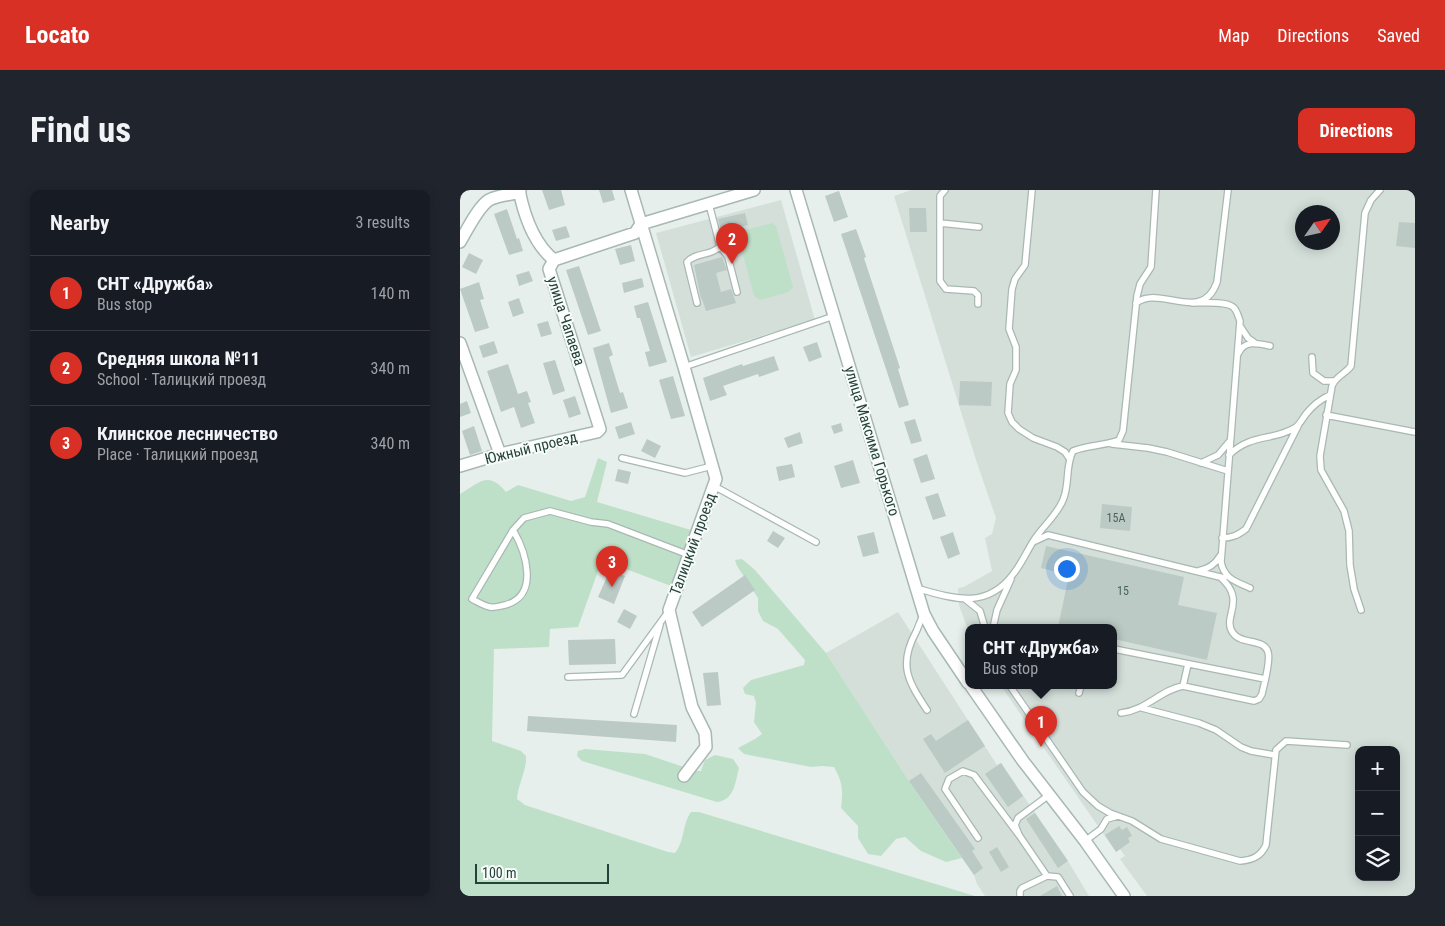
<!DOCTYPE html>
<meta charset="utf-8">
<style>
:root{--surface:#171b24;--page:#20242c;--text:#f1f3f6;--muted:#9ea1a6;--line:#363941;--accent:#d93025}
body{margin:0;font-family:"Roboto Condensed",sans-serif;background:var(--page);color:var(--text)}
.controls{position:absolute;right:15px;bottom:15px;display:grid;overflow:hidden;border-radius:10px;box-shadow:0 2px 12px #0003}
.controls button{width:45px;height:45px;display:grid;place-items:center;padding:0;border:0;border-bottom:1px solid var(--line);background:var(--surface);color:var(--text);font:25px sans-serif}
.compass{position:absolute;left:835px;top:15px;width:45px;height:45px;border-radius:50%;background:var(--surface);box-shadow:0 2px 12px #0003;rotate:56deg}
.scale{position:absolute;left:15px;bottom:12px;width:134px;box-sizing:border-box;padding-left:5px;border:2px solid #24423a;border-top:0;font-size:14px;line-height:18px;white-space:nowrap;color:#24423a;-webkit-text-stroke:4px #f7fbf9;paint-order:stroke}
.you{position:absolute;left:606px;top:378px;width:18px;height:18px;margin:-12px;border:4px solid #fff;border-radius:50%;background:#1a73e8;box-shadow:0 0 0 8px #1a73e833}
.badge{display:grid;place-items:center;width:32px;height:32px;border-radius:50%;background:var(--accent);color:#fff;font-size:16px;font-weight:700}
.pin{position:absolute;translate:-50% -41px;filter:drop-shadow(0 1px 2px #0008)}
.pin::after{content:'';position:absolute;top:26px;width:18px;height:15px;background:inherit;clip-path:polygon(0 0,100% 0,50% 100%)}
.popup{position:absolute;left:505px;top:434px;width:152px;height:65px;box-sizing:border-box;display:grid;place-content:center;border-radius:10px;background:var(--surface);filter:drop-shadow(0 1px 4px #0005);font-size:16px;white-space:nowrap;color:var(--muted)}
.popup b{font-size:19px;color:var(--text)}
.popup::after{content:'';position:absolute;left:50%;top:100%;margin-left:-10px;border:10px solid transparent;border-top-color:var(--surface)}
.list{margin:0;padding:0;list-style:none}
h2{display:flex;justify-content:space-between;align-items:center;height:65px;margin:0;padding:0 20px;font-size:21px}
h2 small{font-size:16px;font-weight:400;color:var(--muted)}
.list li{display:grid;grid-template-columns:32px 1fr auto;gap:15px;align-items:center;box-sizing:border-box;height:75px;padding:0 20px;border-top:1px solid var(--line)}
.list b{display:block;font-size:19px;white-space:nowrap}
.list p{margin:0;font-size:16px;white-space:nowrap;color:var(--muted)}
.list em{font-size:16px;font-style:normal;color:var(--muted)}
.icon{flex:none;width:28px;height:28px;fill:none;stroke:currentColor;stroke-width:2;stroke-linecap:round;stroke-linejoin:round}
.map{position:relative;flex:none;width:955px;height:706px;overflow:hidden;border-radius:10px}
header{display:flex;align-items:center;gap:30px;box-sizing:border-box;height:70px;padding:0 25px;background:var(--accent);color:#fff}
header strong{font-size:24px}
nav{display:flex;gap:28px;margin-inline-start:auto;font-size:18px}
.intro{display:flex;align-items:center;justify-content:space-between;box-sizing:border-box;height:120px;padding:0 30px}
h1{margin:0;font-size:35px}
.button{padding:12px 22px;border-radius:10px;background:var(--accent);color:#fff;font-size:18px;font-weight:700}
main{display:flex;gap:30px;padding:0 30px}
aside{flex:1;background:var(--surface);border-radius:10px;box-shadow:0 2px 12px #0003}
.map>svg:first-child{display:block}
</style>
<header>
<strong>Locato</strong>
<nav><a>Map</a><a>Directions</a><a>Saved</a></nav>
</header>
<div class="intro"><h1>Find us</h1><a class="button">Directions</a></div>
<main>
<aside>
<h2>Nearby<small>3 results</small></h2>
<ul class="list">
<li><span class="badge">1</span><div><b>СНТ «Дружба»</b><p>Bus stop</p></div><em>140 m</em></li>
<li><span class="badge">2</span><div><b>Средняя школа №11</b><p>School · Талицкий проезд</p></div><em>340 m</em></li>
<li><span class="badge">3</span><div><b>Клинское лесничество</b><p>Place · Талицкий проезд</p></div><em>340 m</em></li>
</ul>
</aside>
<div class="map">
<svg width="955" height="706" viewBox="0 0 955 706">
<rect width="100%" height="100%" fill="#e6efeb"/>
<path fill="#d4dfda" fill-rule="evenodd" d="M 451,0 L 955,0 L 955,706 L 687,706 L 660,669 L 665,666 L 660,659 L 656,662 L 541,496 L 654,496 L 654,438 L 508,438 L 508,440 L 499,415 L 498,398 L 504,397 L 532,381 L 525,348 L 532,344 L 536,328 L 516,270 L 434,6 ZM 842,22 L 872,22 L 872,52 L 842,52 ZM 899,560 L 936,560 L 936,687 L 899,687 Z
M 321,10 L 355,130 L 231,167 L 196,43 Z
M 438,422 L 537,575 L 541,573 L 608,671 L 629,706 L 525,706 L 517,694 L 514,685 L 449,591 L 366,463 Z"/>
<path fill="#bfe0c8" d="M 312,33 L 316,36 L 333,97 L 329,102 L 300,110 L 294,106 L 278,46 L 282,41 Z
M 138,268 L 147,272 L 137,312 L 231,340 L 211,396 L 142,370 L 118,437 L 90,439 L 89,457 L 34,459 L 32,551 L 61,561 L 66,566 C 67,580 58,594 57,609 L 65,615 L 208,662 L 215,663 C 225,651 222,634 231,622 L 239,622 L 515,706 L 0,706 L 0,304 C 19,293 28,280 46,302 L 58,295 L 111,311 L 125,307 Z
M 282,369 L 295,380 L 366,463 L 449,591 L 502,668 L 486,672 L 461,661 L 445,647 L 436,649 L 421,666 L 408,664 L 398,648 L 398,636 L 381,618 C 383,600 383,593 374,577 L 362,576 L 351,577 L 284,564 L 278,558 L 295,549 L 302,544 L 294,532 L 296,513 L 294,506 L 285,504 L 283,498 L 291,490 L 344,475 L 345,470 L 318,439 L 303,431 L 298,421 L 298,408 L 277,376 L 275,370 Z
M 125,559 L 185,564 L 236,581 L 241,581 L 245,570 L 255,565 L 273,569 L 279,578 C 275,592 275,610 257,612 L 122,571 L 117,566 L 118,561 Z"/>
<path fill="#bbcac4" d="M 82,0 L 101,0 L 105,15 L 89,20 Z
M 139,0 L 152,0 L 155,10 L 143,13 Z
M 379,1 L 388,27 L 374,32 L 365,6 Z
M 449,18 L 466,18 L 467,42 L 450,42 Z
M 47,19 L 57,49 L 59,48 L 63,61 L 49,65 L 34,24 Z
M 285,23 L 288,35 L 261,41 L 258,29 Z
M 939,32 L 955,33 L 955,58 L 936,56 Z
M 106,36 L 110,47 L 96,51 L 92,40 Z
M 396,39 L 406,67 L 404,68 L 440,178 L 438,179 L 449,215 L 439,218 L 381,44 Z
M 171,55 L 175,71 L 160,75 L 155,59 Z
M 9,63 L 23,70 L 16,84 L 2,77 Z
M 262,67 L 267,80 L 256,83 L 261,102 L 271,99 L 276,113 L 246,121 L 242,109 L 241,109 L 234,75 Z
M 119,76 L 141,141 L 128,145 L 106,80 Z
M 69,81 L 73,91 L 59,96 L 56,85 Z
M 182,88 L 184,97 L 164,103 L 162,93 Z
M 19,92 L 24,109 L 20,110 L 29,138 L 15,142 L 0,99 Z
M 59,108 L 64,123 L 53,127 L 48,112 Z
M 188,112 L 207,172 L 189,177 L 185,162 L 190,161 L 180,128 L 177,128 L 174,116 Z
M 88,131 L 92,144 L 81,147 L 77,134 Z
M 34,151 L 38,163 L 23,168 L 19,156 Z
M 357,152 L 362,167 L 349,172 L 343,157 Z
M 149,153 L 153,165 L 149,167 L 160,203 L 163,202 L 168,218 L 151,223 L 133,158 Z
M 314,166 L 319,180 L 299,187 L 298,184 L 263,196 L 267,205 L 250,211 L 243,188 L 282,174 L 283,176 Z
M 95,170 L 105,201 L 93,205 L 83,173 Z
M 48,174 L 58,204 L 67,201 L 71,212 L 68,213 L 75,233 L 61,238 L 54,217 L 41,222 L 27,181 Z
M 213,186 L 225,226 L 211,229 L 199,190 Z
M 500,191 L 532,192 L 531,216 L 499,215 Z
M 115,206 L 121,224 L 109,228 L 103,210 Z
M 7,211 L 11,223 L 0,227 L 0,214 Z
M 455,229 L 462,251 L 451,254 L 444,232 Z
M 171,232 L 175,244 L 159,249 L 155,237 Z
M 381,233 L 383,241 L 374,244 L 371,236 Z
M 14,236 L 22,261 L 10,265 L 2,241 Z
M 340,242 L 343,253 L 328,258 L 324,248 Z
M 187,249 L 201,256 L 195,268 L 181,261 Z
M 467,264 L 475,289 L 461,293 L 453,269 Z
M 393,270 L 400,293 L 381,298 L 374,276 Z
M 332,274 L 335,287 L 319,291 L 316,277 Z
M 158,279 L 171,282 L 168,294 L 155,291 Z
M 478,303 L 486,326 L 473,330 L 465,307 Z
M 642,314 L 672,317 L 670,341 L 640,338 Z
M 313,341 L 325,348 L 318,358 L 307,351 Z
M 414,342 L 419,363 L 403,367 L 397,346 Z
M 493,342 L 500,364 L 488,369 L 480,347 Z
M 586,356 L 724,387 L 718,415 L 757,423 L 747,470 L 654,449 L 654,438 L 598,437 L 609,385 L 581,378 Z
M 150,380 L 165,386 L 154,414 L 138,407 Z
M 285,385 L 295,400 L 242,437 L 232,422 Z
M 164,419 L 177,426 L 170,439 L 157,432 Z
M 155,449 L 156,474 L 109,475 L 108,450 Z
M 258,482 L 261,515 L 247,516 L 243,483 Z
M 68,526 L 217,535 L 216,552 L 67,541 Z
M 508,530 L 525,556 L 485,583 L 463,549 L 471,544 L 476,551 Z
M 541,573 L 563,606 L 548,617 L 525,584 Z
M 461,583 L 515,659 L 512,661 L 523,678 L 514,685 L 449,591 Z
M 575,623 L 608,671 L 598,678 L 566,629 Z
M 659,636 L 662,640 L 667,637 L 672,646 L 668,648 L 670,652 L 656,662 L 645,645 Z
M 537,657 L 549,677 L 541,682 L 529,662 Z
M 597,696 L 602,706 L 580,706 Z"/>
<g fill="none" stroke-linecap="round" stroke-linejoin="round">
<g stroke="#a8b8b2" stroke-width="8">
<path id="service" d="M 485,0 L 480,6 L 480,91 L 486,99 L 514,101 L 518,105 L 518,114
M 572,0 L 565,75 L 555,89 L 552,99 L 549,139 L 556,157 L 556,180 L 550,194 L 548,223 L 552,232 L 559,239 L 573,248 L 597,257 L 605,262 L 609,268
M 480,33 L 519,37
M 260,56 L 268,67 L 277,102
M 237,113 L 227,72 C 235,62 253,66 260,56 L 249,14
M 676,113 C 700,94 742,135 757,92 L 768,0
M 732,113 C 742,113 766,111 773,117 C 777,120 778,126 780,131 L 761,372 C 764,389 777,392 790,398
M 780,136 L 788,148 L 795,153
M 778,164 C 784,150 797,153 810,156
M 852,167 L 853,183 L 864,191 L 873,191
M 224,177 L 374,126
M 866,225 L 955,242
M 652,254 L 688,258 L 707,262 L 768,281
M 769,265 C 791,243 815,251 836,237 C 840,234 843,228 846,224 C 853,215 859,210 870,205
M 162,268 L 225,283 L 252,276
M 741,273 L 758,265 L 769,252
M 254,296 L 356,352
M 53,340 C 66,362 80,406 45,415 C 40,416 34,418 30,417 C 24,416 18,412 12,409 L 53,340 L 64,328 L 90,321 L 131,332 L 148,334 L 229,365
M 762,348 C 772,348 778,345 786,339 L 838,236
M 575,351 L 588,345 L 764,388
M 738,381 C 748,379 755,375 760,366
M 456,398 C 494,409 527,420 554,383 C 562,373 567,361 574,350 C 583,336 597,325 603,310 C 610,294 605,276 613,261 C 628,255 644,256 659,250 L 663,241 L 677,106 L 680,94 L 691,77 L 696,0
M 505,409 L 520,421 L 525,438
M 901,420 L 894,399 L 890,375 L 889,341 L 884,321 L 861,280 L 860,266 L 872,196 C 875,187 885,184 891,176 L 905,23 L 911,10 L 920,0
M 464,424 C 460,430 459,436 456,442 C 438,475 448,491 467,520
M 533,438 L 537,420 L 551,389
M 654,459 L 805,489
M 108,487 L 162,485 L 208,422
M 550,496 L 623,602 L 638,616 L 650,623 L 672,631 L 701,649 L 780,671 C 793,670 801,666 806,655 L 816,560 L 826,551 L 887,555
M 723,496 L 728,474
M 619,503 L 621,496
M 682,518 L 739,533 L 756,540 L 781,557 L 791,561 L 814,565
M 661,523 C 687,520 700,500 723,496 L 794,511 L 799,509 L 802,504 C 804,494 811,471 808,462 C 804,448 781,455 773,443 C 761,427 788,411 760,387
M 174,524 L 200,435
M 518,648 L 485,599 L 489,589 L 503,581 L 514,585 L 559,645
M 625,651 L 641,639 L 647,629 L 658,626
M 587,686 L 559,645 L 555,635 L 558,628 L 589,605
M 560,706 L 560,701 L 562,698 L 587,686 L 598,687 L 610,706"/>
</g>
<g stroke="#a8b8b2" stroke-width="14">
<path id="minor" d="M 171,0 L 224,177 L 256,289 L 209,420 L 232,517 L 245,543 L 246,557 L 224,586
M 336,0 L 464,424 L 473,441 L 508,493
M 0,52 C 7,40 18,17 29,10 C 38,5 50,5 60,2
M 94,70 L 175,43 L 181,34 L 294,0
M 0,153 L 40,264
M 0,276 L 40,264 L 137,242 L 140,239 L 89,79 L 94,70 C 74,54 64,25 59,0
M 511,496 L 563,571 L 625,651 L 664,706"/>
</g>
<use href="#service" stroke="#fff" stroke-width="5.5"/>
<use href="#minor" stroke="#fff" stroke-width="11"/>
</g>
<g text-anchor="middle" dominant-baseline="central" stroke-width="4" stroke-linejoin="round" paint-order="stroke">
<g font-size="12" fill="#4a645c">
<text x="656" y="328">15А</text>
<text x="663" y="401">15</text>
</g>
<g font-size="15" fill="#24423a" stroke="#f7fbf9">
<text transform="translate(106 131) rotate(72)">улица Чапаева</text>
<text transform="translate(412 251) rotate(73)">улица Максима Горького</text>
<text transform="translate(71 258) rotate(-14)">Южный проезд</text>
<text transform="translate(233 354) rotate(-70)">Талицкий проезд</text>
</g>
</g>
</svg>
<div class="controls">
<button>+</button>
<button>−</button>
<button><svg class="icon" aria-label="layers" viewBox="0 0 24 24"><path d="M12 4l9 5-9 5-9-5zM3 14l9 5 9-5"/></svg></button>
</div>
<svg class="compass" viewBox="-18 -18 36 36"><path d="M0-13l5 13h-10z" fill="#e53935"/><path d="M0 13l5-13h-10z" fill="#9ea1a6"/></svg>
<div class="scale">100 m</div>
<div class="you"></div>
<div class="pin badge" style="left:581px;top:557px">1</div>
<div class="popup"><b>СНТ «Дружба»</b>Bus stop</div>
<div class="pin badge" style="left:272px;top:74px">2</div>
<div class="pin badge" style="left:152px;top:397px">3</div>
</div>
</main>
